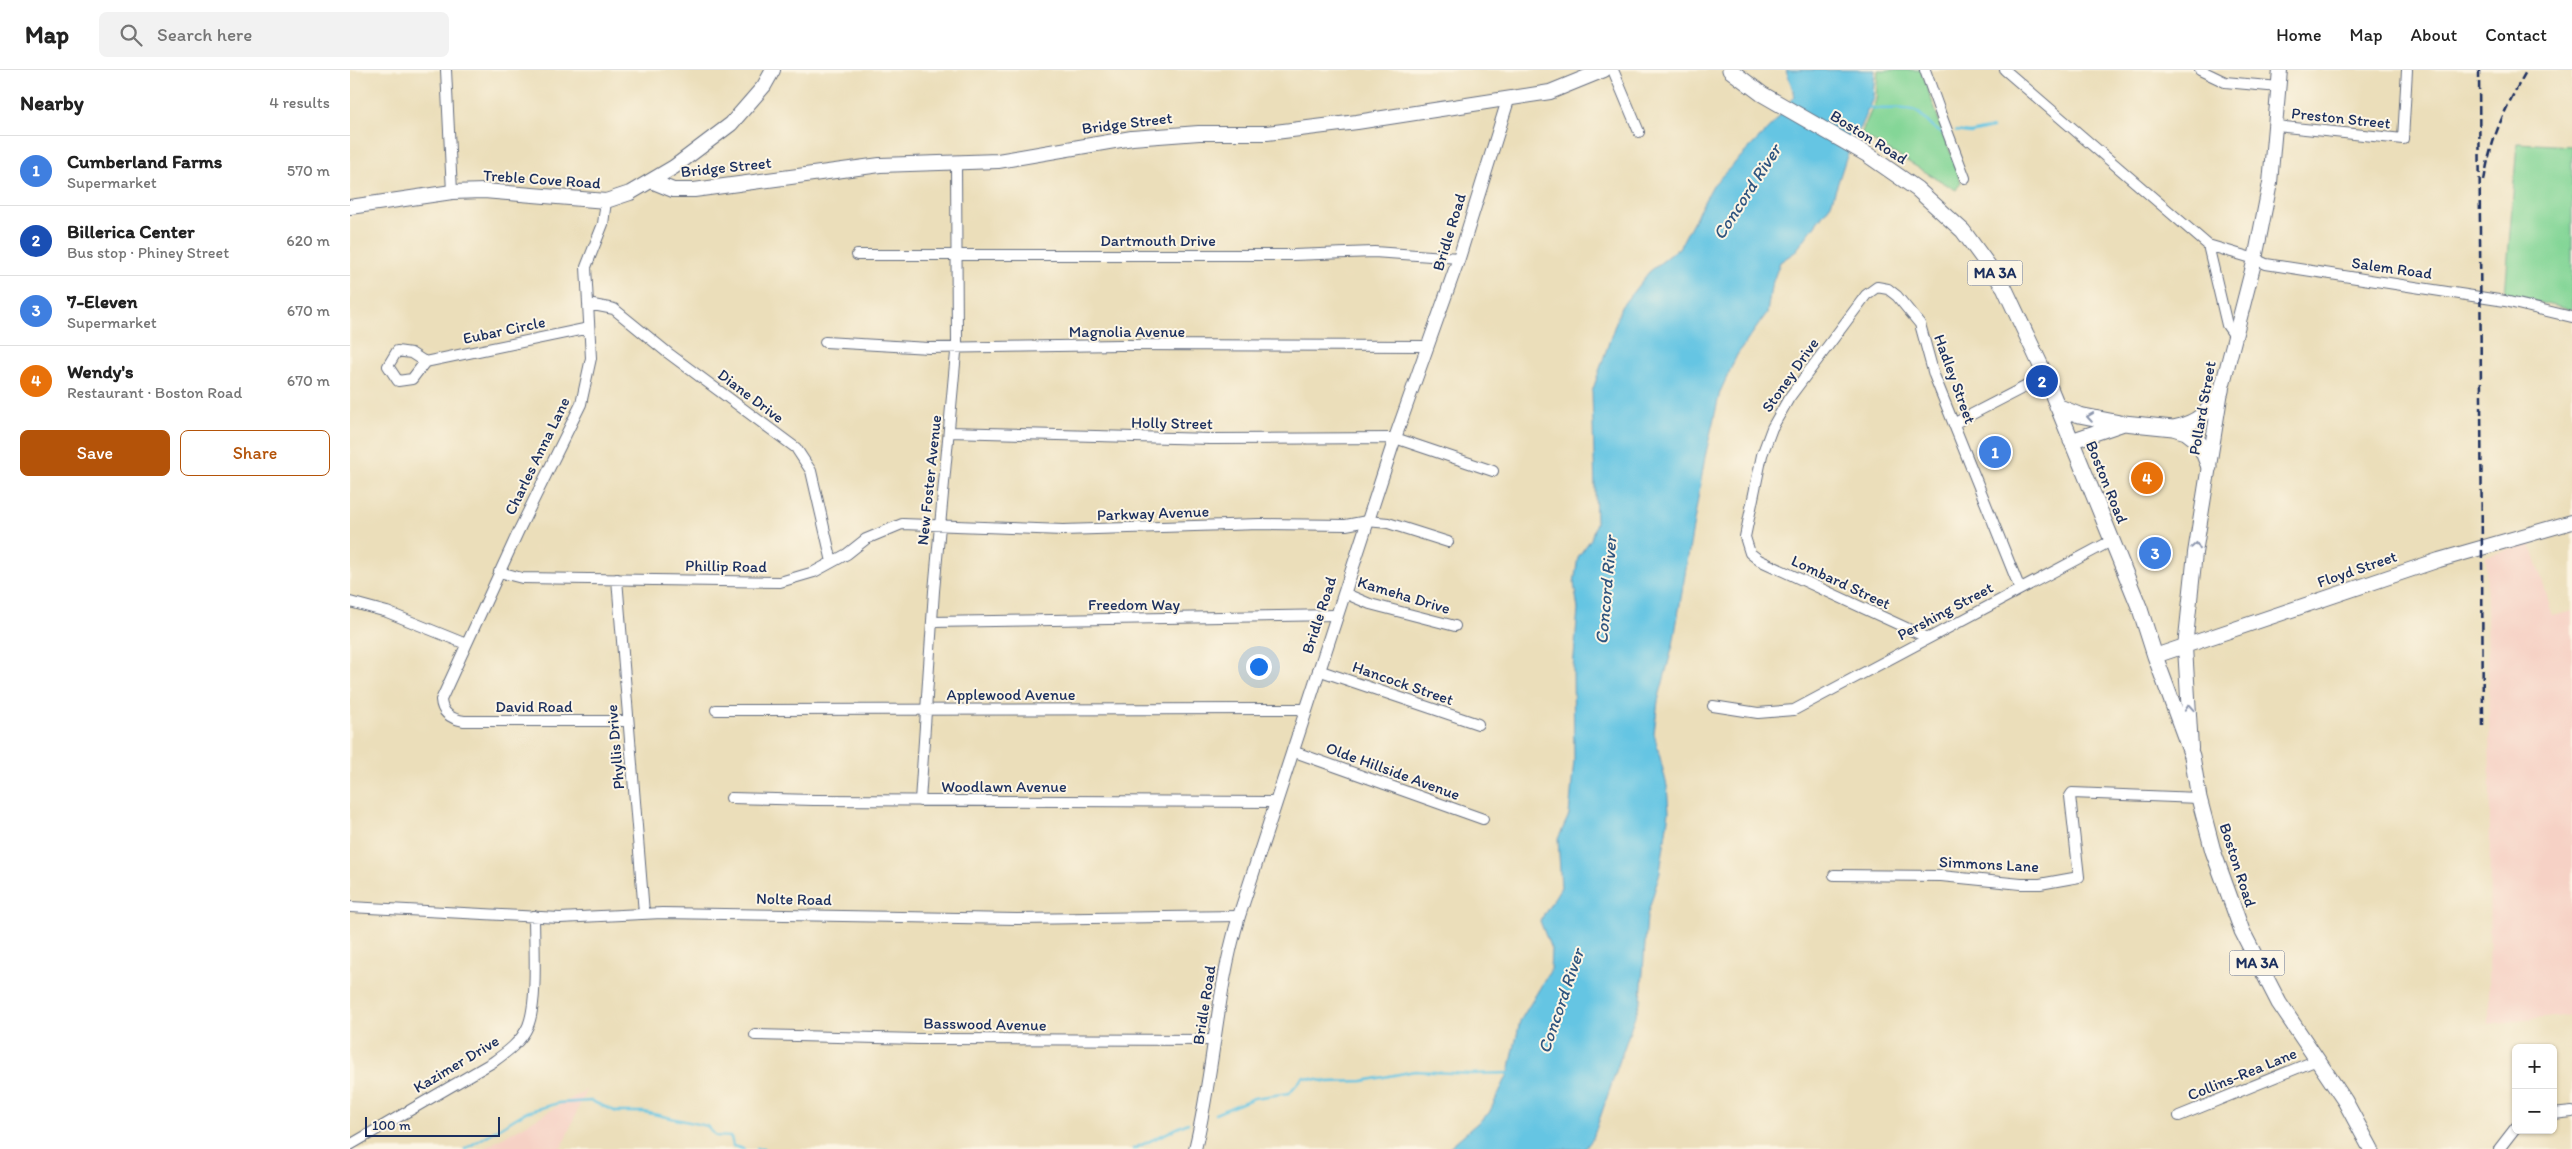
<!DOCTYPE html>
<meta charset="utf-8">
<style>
:root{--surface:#fff;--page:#f2f2f2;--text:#222;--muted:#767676;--line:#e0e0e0;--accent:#b45309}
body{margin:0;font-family:Itim,sans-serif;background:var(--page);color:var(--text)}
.controls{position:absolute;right:15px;bottom:15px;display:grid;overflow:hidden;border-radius:8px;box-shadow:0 1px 4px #0004}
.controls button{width:45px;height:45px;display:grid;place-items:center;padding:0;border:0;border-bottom:1px solid var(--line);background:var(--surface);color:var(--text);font:25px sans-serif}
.scale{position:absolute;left:15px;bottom:12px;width:135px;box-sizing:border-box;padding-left:5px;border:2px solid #1b2f5e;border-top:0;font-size:14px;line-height:18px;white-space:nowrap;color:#1b2f5e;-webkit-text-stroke:4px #fcf5e5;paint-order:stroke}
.you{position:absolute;left:908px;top:596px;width:18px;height:18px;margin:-12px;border:4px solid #fff;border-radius:50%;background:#1a73e8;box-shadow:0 0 0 8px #1a73e833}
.badge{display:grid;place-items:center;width:32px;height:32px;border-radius:50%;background:var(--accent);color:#fff;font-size:16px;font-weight:700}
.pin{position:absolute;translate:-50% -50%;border:2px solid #fff;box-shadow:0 1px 5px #0006}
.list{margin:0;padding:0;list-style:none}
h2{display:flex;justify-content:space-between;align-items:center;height:65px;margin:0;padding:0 20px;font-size:21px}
h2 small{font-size:16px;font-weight:400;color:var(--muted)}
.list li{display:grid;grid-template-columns:32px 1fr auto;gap:15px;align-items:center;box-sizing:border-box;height:70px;padding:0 20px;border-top:1px solid var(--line)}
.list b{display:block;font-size:19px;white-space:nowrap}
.list p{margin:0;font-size:16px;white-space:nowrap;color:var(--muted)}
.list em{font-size:16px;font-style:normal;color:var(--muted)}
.actions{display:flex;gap:10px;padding:15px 20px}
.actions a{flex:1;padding:11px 0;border:1px solid var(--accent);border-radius:8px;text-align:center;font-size:18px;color:var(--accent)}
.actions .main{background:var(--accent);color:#fff}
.icon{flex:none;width:28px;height:28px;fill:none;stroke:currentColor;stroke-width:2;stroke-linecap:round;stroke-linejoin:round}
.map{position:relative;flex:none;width:2222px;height:1079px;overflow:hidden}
header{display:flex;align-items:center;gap:30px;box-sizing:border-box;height:70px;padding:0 25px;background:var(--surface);border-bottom:1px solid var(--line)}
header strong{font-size:24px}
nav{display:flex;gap:28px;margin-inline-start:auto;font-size:18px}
.search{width:350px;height:45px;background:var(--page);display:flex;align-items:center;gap:12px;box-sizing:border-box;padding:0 18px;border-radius:8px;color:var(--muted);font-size:19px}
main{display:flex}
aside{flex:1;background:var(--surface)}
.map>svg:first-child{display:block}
</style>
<header>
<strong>Map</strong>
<div class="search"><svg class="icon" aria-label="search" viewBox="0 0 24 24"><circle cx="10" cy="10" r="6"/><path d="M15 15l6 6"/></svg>Search here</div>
<nav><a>Home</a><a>Map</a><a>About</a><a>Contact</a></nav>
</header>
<main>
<aside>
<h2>Nearby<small>4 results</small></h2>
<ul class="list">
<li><span class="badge" style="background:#3f7fe0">1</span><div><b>Cumberland Farms</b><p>Supermarket</p></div><em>570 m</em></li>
<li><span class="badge" style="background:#1a4fb4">2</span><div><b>Billerica Center</b><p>Bus stop · Phiney Street</p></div><em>620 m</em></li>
<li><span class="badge" style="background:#3f7fe0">3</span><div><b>7-Eleven</b><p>Supermarket</p></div><em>670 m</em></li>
<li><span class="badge" style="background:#e8710a">4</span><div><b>Wendy's</b><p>Restaurant · Boston Road</p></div><em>670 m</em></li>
</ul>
<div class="actions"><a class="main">Save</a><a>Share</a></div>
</aside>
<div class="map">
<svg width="2222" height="1079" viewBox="0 0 2222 1079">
<rect width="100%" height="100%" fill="#fcf5e5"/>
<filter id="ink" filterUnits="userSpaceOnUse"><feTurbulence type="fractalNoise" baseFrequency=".02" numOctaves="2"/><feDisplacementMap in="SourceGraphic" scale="10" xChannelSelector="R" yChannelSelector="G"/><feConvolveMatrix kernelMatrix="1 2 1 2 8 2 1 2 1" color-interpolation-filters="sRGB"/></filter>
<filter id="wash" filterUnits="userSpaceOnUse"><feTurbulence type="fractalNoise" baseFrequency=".0096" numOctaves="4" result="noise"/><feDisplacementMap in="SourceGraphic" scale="20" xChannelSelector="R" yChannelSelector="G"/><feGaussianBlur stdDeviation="1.12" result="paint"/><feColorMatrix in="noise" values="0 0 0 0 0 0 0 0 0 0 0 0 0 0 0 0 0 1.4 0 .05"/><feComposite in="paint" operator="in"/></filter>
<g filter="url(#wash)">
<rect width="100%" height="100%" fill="#ebdeba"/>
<path fill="#f6d1c5" d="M 2181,474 L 2203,546 L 2222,541 L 2222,945 L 2139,954 L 2140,711 L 2136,486 Z
M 236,1020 L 211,1079 L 133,1079 Z"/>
<path fill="#84d697" stroke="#50827a" d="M 1528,0 L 1571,0 L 1611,112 L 1606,120 L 1511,64 L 1526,30 Z
M 2167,73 L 2222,76 L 2222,240 L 2155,225 Z"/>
<path fill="#65c5e3" stroke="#407aa0" d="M 1436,0 L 1525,0 L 1523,28 L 1495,91 L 1481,134 L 1445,182 L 1430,192 L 1421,217 L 1417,243 L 1387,285 L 1370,322 L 1355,387 L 1323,575 L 1308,631 L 1304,663 L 1317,716 L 1319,742 L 1310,802 L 1297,846 L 1291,929 L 1243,1068 L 1235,1079 L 1097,1079 L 1139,1043 L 1159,1002 L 1170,951 L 1200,901 L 1201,879 L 1190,851 L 1211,817 L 1208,769 L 1219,745 L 1224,690 L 1223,598 L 1228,539 L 1224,513 L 1228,487 L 1241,469 L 1246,452 L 1242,322 L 1271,237 L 1299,202 L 1329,178 L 1363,115 L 1425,52 L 1445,26 Z"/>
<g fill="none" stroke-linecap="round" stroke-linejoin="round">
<path stroke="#65c5e3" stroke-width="2.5" d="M 1518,37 C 1533,42 1550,35 1565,41 C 1576,46 1579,58 1592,63
M 1606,61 L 1620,63 L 1642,58
M 865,1044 L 904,1028 L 939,1023 L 953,1007 L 978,1012 L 1013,1011 L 1065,1001 L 1120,1004 L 1160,1003
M 115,1079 L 176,1042 L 209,1033 L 241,1031 L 267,1042 L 294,1042 L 357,1056 L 366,1066 L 381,1067 L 383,1076 L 394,1079
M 407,1079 L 415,1079
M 783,1079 L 838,1053"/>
</g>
</g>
<g filter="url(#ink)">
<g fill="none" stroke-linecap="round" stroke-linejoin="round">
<g stroke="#646c7e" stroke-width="12">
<path id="minor" d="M 96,0 L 102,122
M 1263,0 L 1289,62
M 1575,0 L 1590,42
M 1655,0 L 1858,175 L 1905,189 L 1916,194 L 2155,231 L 2222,247
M 1850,0 L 1875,12 L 1929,17
M 1591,45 L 1615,108
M 1926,56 L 2053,69 L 2057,0
M 256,131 L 253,154 L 236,197 L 241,288 L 231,334 L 169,460 L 91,630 C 92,644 102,649 114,651 L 278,651
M 1858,175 L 1877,255 L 1884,265
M 507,185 L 943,185 L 1024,182 L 1109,188
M 238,234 L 264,239 L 318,283 L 446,378 L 461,401 L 482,492
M 475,272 L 579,278 L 770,275 L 1078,276
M 47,281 L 61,283 L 75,292 L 62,309 L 48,311 L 38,296 Z
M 75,292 L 239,258
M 1605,353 L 1696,306
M 599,362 L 860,369 L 1045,368 L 1143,401
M 149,502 L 172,508 L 430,512 L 464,502 L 497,484 L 516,469 L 552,454 L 713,460 L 910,454 L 996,455 L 1017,451 L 1038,453 L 1098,472
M 267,509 L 294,843
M 994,523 L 1020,534 L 1105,556
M 0,532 L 37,542 L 116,574
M 582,552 L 986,545
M 1578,568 L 1409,490 L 1400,483 L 1395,467 L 1412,385 L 1422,358 L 1439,328 L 1516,225 L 1527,217 L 1538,219 L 1547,226 L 1570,254 L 1584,305 L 1670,519
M 968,600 L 1128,654
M 1363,636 L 1408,643 L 1444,640 L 1761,471
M 366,640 L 956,639
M 942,681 L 1133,749
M 381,728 L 464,730 L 926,732
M 570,731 L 584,521 L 607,272 L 606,92
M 1484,805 L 1591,806 L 1671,814 L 1690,814 L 1729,807 L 1720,726 L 1722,723 L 1849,728
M 0,837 L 210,848 L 312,843 L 667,849 L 889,846
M 405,965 L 568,969 L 864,970
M 2203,1044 L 2222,1042
M 1829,1046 L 1967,990
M 0,1075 L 143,992 C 157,982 171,972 178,956 C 188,931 184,875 184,846
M 2149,1079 L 2166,1057"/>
</g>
<g stroke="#646c7e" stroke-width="14">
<path id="tertiary" d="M 845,1079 C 864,1002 866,922 889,846 L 1045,368 L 1109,188 L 1158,30"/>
</g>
<g stroke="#646c7e" stroke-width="16">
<path id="secondary" d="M 301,111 L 323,120 L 344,120 L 530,95 L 648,91 L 782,68 L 849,63 L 917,63 L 1007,52 L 1200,22 L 1254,0
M 0,137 L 102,122 L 134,121 L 256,131 L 280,123 L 324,97 L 381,54 L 414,16 L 423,0
M 1805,586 L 2089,490 L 2222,452
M 1841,678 L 1835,577 L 1845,483 L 1871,321 L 1905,189 L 1920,113 L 1930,0"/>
</g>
<g stroke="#646c7e" stroke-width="17">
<path id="primary" d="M 1380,0 L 1412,24 L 1518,85 L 1567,119 L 1613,161 L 1654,217 L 1691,296 L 1790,539 L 1805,586 L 1842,686 L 1849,728 L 1863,781 L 1892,861 L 1929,933 L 1995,1031 L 2021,1079
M 1707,336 L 1729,345 L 1770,353
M 1823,358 C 1848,353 1859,342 1871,321
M 1721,371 L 1774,353 L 1823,358 L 1836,362 L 1849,372 L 1859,397"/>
</g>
<use href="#minor" stroke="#fff" stroke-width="10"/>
<use href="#tertiary" stroke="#fff" stroke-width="12"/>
<use href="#secondary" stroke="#fff" stroke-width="14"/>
<use href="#primary" stroke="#fff" stroke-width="15"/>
<path stroke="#1b2f5e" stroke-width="2.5" stroke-dasharray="8 4" stroke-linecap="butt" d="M 2129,0 L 2133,656
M 2134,111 C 2141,67 2155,38 2177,0"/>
</g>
<defs><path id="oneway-chevron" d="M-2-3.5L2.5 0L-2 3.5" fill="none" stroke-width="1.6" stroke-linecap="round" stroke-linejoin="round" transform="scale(1.25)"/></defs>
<g stroke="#8d97ae">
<use href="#oneway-chevron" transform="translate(1740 347) rotate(-171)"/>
<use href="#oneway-chevron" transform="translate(1846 476) rotate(-81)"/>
<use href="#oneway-chevron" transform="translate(1839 638) rotate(-94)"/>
</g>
</g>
<g text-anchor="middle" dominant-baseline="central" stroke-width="4" stroke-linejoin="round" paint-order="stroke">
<g fill="#fcf5e5" stroke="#5e6a86" stroke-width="1">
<rect x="1617.5" y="190.5" width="55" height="25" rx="4"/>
<rect x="1879.5" y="880.5" width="55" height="25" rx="4"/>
</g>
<g font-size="15" font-weight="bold" fill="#1b2f5e">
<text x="1645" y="203">MA 3A</text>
<text x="1907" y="893">MA 3A</text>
</g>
<g font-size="16" fill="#1b2f5e" stroke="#fcf5e5">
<text transform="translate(1991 48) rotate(6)">Preston Street</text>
<text transform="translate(777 53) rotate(-7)">Bridge Street</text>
<text transform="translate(1519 67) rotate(32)">Boston Road</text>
<text transform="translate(376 97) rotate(-6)">Bridge Street</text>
<text transform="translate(192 109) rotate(4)">Treble Cove Road</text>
<text transform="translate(1099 162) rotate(-73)">Bridle Road</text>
<text x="808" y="170">Dartmouth Drive</text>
<text transform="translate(2042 198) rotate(8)">Salem Road</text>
<text transform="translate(154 260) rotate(-12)">Eubar Circle</text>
<text x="777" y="261">Magnolia Avenue</text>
<text transform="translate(1440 305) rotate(-55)">Stoney Drive</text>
<text transform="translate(1605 309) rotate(70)">Hadley Street</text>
<text transform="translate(401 326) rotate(37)">Diane Drive</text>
<text transform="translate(1852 338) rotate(-80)">Pollard Street</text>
<text transform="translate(822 353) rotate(1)">Holly Street</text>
<text transform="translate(187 386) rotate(-64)">Charles Anna Lane</text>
<text transform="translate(579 410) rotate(-84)">New Foster Avenue</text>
<text transform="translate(1757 412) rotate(68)">Boston Road</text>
<text transform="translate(803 443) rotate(-2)">Parkway Avenue</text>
<text transform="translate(376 496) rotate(1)">Phillip Road</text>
<text transform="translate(2007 499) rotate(-19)">Floyd Street</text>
<text transform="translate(1491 512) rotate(25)">Lombard Street</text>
<text transform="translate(1054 525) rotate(17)">Kameha Drive</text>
<text x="784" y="534">Freedom Way</text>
<text transform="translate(1595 541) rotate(-28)">Pershing Street</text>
<text transform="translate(969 545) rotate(-72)">Bridle Road</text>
<text transform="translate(1053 613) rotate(19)">Hancock Street</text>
<text x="661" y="624">Applewood Avenue</text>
<text x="184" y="636">David Road</text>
<text transform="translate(265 677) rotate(-95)">Phyllis Drive</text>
<text transform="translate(1043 701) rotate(20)">Olde Hillside Avenue</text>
<text x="654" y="716">Woodlawn Avenue</text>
<text transform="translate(1639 794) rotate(3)">Simmons Lane</text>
<text transform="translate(1888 795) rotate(72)">Boston Road</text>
<text transform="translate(444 829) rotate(1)">Nolte Road</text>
<text transform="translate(854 935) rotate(-81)">Bridle Road</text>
<text transform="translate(635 954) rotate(1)">Basswood Avenue</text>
<text transform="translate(106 994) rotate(-31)">Kazimer Drive</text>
<text transform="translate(1892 1004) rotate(-22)">Collins-Rea Lane</text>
</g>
<g font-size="18" font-style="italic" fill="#2e547f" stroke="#fcf5e5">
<text transform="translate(1397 122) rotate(-57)">Concord River</text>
<text transform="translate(1256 520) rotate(-85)">Concord River</text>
<text transform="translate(1211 931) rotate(-71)">Concord River</text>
</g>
</g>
</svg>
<div class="controls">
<button>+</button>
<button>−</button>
</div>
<div class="scale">100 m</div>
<div class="you"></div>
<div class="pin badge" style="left:1645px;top:382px;background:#3f7fe0">1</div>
<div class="pin badge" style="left:1692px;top:311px;background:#1a4fb4">2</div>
<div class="pin badge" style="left:1805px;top:483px;background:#3f7fe0">3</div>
<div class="pin badge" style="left:1797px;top:408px;background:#e8710a">4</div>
</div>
</main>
